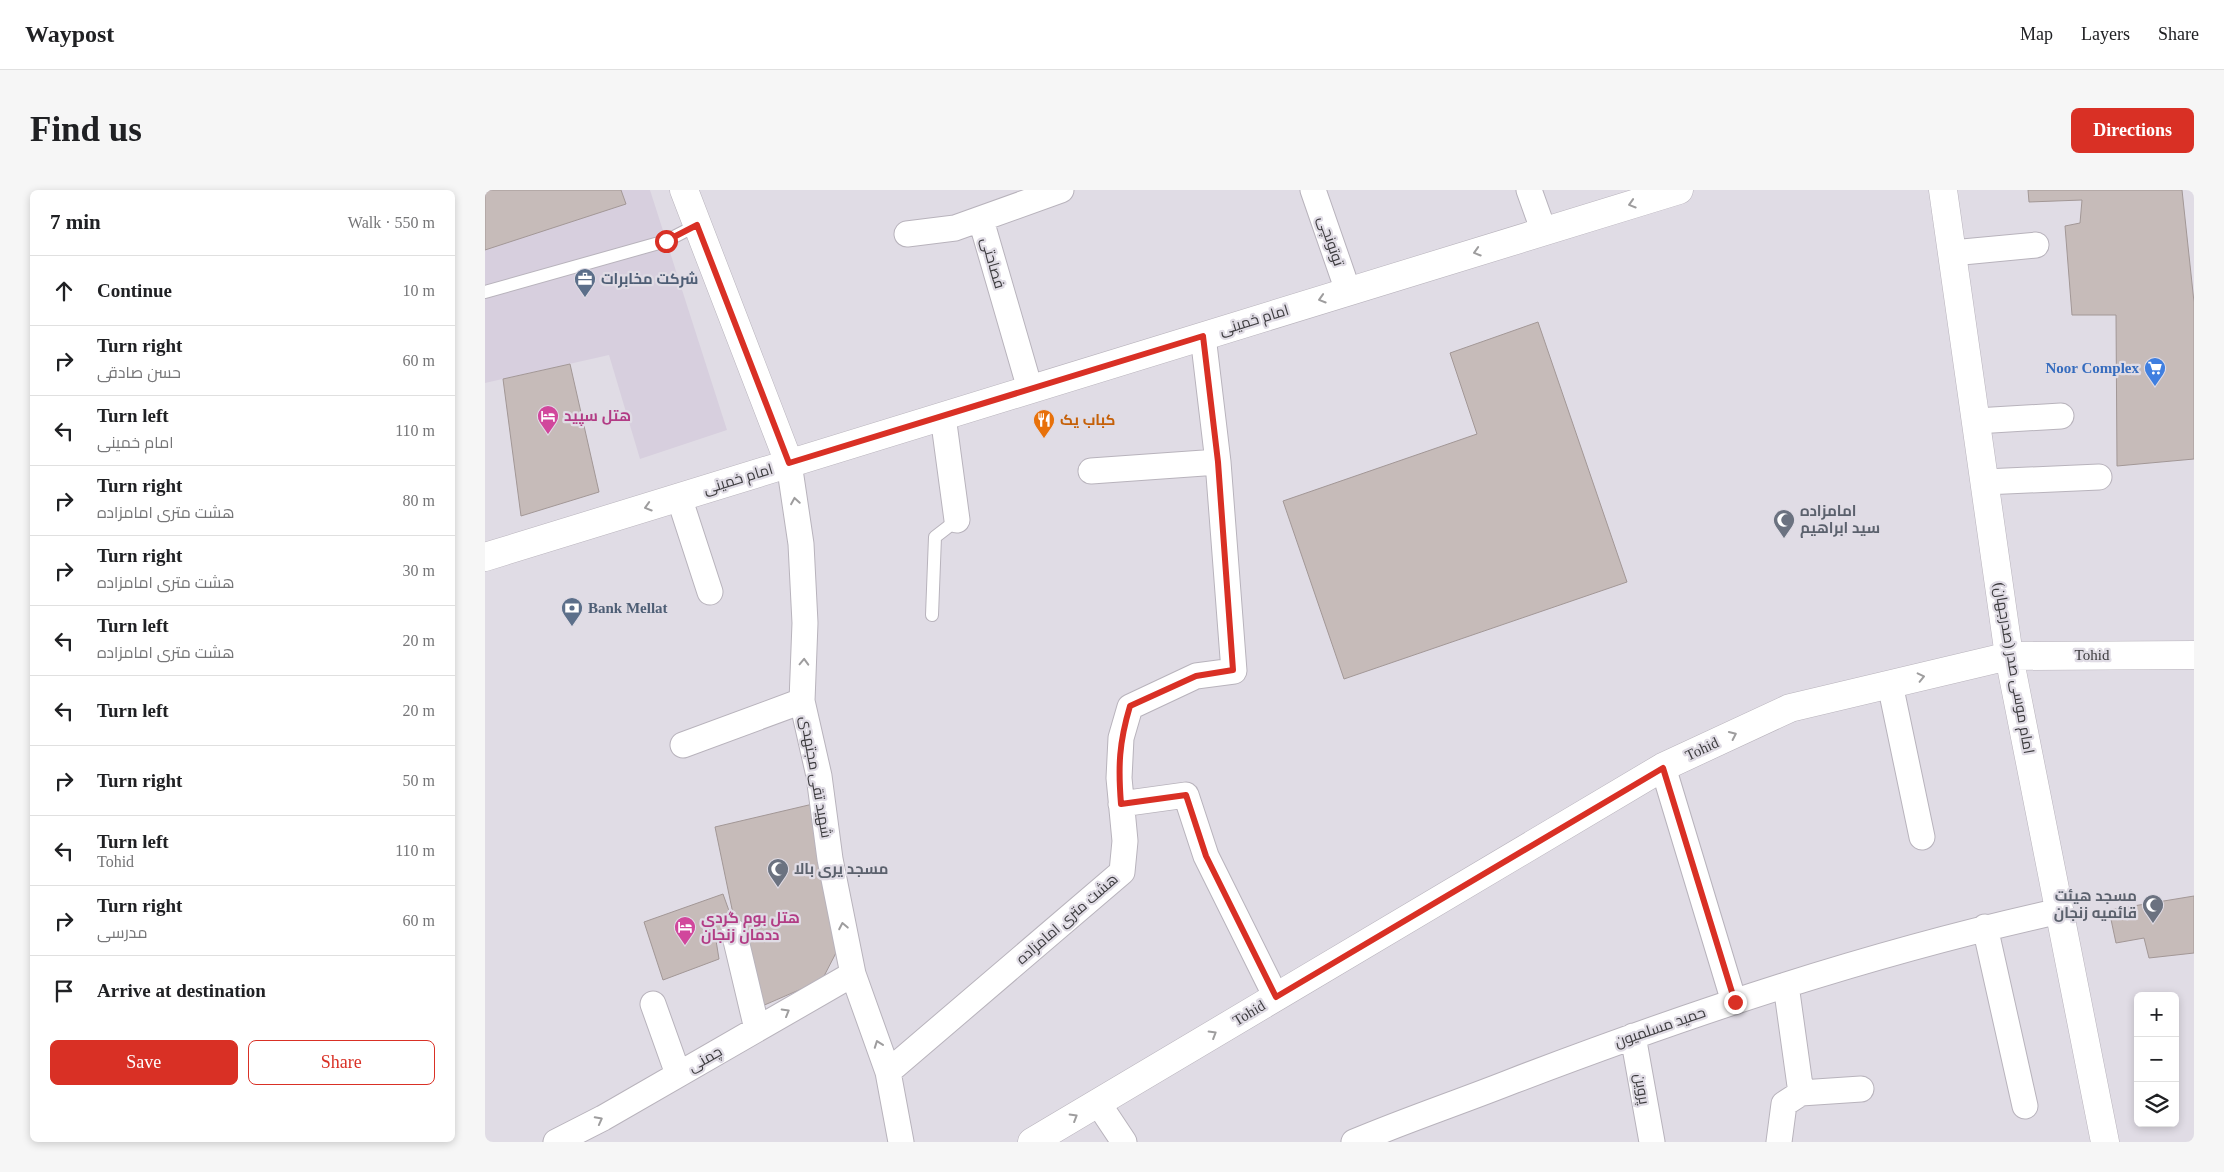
<!DOCTYPE html>
<meta charset="utf-8">
<style>
:root{--surface:#fff;--page:#f6f6f6;--text:#202124;--muted:#757577;--line:#e0e0e0;--accent:#d93025}
body{margin:0;font-family:"Times New Roman",Cairo,serif;background:var(--page);color:var(--text)}
.controls{position:absolute;right:15px;bottom:15px;display:grid;overflow:hidden;border-radius:8px;box-shadow:0 2px 8px #0003}
.controls button{width:45px;height:45px;display:grid;place-items:center;padding:0;border:0;border-bottom:1px solid var(--line);background:var(--surface);color:var(--text);font:25px sans-serif}
.stop{position:absolute;width:15px;height:15px;margin:-11px;border:4px solid #d93025;border-radius:50%;background:#fff}
.stop.end{background:#d93025;border-color:#fff;box-shadow:0 1px 5px #0008}
.list{margin:0;padding:0;list-style:none}
h2{display:flex;justify-content:space-between;align-items:center;height:65px;margin:0;padding:0 20px;font-size:21px}
h2 small{font-size:16px;font-weight:400;color:var(--muted)}
.list li{display:grid;grid-template-columns:32px 1fr auto;gap:15px;align-items:center;box-sizing:border-box;height:70px;padding:0 20px;border-top:1px solid var(--line)}
.list b{display:block;font-size:19px;white-space:nowrap}
.list p{margin:0;font-size:16px;white-space:nowrap;color:var(--muted)}
.list em{font-size:16px;font-style:normal;color:var(--muted)}
.actions{display:flex;gap:10px;padding:15px 20px}
.actions a{flex:1;padding:11px 0;border:1px solid var(--accent);border-radius:8px;text-align:center;font-size:18px;color:var(--accent)}
.actions .main{background:var(--accent);color:#fff}
.icon{flex:none;width:28px;height:28px;fill:none;stroke:currentColor;stroke-width:2;stroke-linecap:round;stroke-linejoin:round}
.map{position:relative;flex:none;width:1709px;height:952px;overflow:hidden;border-radius:8px}
header{display:flex;align-items:center;gap:30px;box-sizing:border-box;height:70px;padding:0 25px;background:var(--surface);border-bottom:1px solid var(--line)}
header strong{font-size:24px}
nav{display:flex;gap:28px;margin-inline-start:auto;font-size:18px}
.intro{display:flex;align-items:center;justify-content:space-between;box-sizing:border-box;height:120px;padding:0 30px}
h1{margin:0;font-size:35px}
.button{padding:12px 22px;border-radius:8px;background:var(--accent);color:#fff;font-size:18px;font-weight:700}
main{display:flex;gap:30px;padding:0 30px}
aside{flex:1;background:var(--surface);border-radius:8px;box-shadow:0 2px 8px #0003}
.map>svg:first-child{display:block}
</style>
<header>
<strong>Waypost</strong>
<nav><a>Map</a><a>Layers</a><a>Share</a></nav>
</header>
<div class="intro"><h1>Find us</h1><a class="button">Directions</a></div>
<main>
<aside>
<h2>7 min<small>Walk · 550 m</small></h2>
<ul class="list">
<li><svg class="icon" aria-label="ahead" viewBox="0 0 24 24"><path d="M12 20V5M6 11l6-6 6 6"/></svg><div><b>Continue</b></div><em>10 m</em></li>
<li><svg class="icon" aria-label="right" viewBox="0 0 24 24"><path d="M7 20v-9h11M14 6l5 5-5 5"/></svg><div><b>Turn right</b><p>حسن صادقی</p></div><em>60 m</em></li>
<li><svg class="icon" aria-label="left" viewBox="0 0 24 24"><path d="M17 20v-9H6M10 6l-5 5 5 5"/></svg><div><b>Turn left</b><p>امام خمینی</p></div><em>110 m</em></li>
<li><svg class="icon" aria-label="right" viewBox="0 0 24 24"><path d="M7 20v-9h11M14 6l5 5-5 5"/></svg><div><b>Turn right</b><p>هشت متری امامزاده</p></div><em>80 m</em></li>
<li><svg class="icon" aria-label="right" viewBox="0 0 24 24"><path d="M7 20v-9h11M14 6l5 5-5 5"/></svg><div><b>Turn right</b><p>هشت متری امامزاده</p></div><em>30 m</em></li>
<li><svg class="icon" aria-label="left" viewBox="0 0 24 24"><path d="M17 20v-9H6M10 6l-5 5 5 5"/></svg><div><b>Turn left</b><p>هشت متری امامزاده</p></div><em>20 m</em></li>
<li><svg class="icon" aria-label="left" viewBox="0 0 24 24"><path d="M17 20v-9H6M10 6l-5 5 5 5"/></svg><div><b>Turn left</b></div><em>20 m</em></li>
<li><svg class="icon" aria-label="right" viewBox="0 0 24 24"><path d="M7 20v-9h11M14 6l5 5-5 5"/></svg><div><b>Turn right</b></div><em>50 m</em></li>
<li><svg class="icon" aria-label="left" viewBox="0 0 24 24"><path d="M17 20v-9H6M10 6l-5 5 5 5"/></svg><div><b>Turn left</b><p>Tohid</p></div><em>110 m</em></li>
<li><svg class="icon" aria-label="right" viewBox="0 0 24 24"><path d="M7 20v-9h11M14 6l5 5-5 5"/></svg><div><b>Turn right</b><p>مدرسی</p></div><em>60 m</em></li>
<li><svg class="icon" aria-label="arrive" viewBox="0 0 24 24"><path d="M6 21V4h12l-3 4 3 4H6"/></svg><div><b>Arrive at destination</b></div></li>
</ul>
<div class="actions"><a class="main">Save</a><a>Share</a></div>
</aside>
<div class="map">
<svg width="1709" height="952" viewBox="0 0 1709 952">
<rect width="100%" height="100%" fill="#e0dce5"/>
<path fill="#d7cfde" d="M 0,0 L 165,0 L 242,240 L 155,269 L 124,165 L 0,193 Z"/>
<path fill="#c6bbb9" stroke="#a29796" d="M 0,0 L 136,0 L 141,14 L 0,60 Z
M 1543,0 L 1697,0 L 1709,112 L 1709,269 L 1632,276 L 1631,125 L 1587,125 L 1580,36 L 1595,33 L 1597,10 L 1544,12 Z
M 1053,132 L 1142,392 L 859,489 L 798,311 L 992,244 L 965,163 Z
M 85,174 L 114,302 L 36,326 L 18,189 Z
M 328,614 L 353,759 L 337,790 L 268,820 L 230,637 Z
M 238,704 L 248,732 L 230,744 L 234,769 L 178,790 L 159,732 Z
M 1709,706 L 1709,763 L 1664,768 L 1659,748 L 1631,753 L 1624,720 Z"/>
<g fill="none" stroke-linecap="round" stroke-linejoin="round">
<g stroke="#b8b3bc" stroke-width="14">
<path id="lane" d="M 0,102 L 181,51 L 212,35
M 447,425 L 450,347 L 472,330"/>
</g>
<g stroke="#b8b3bc" stroke-width="27">
<path id="street" d="M 828,0 L 863,101
M 1044,0 L 1059,42
M 496,30 L 545,199
M 422,44 L 470,38 L 576,0
M 1467,63 L 1551,55
M 458,226 L 472,330
M 1491,231 L 1576,226
M 304,273 L 316,354 L 320,433 L 317,511 L 334,586 L 345,669 L 368,784 L 403,882 L 416,952
M 606,281 L 733,272
M 1499,292 L 1614,287
M 194,307 L 225,402
M 1405,494 L 1437,647
M 198,555 L 317,511
M 1178,577 L 1249,812
M 636,614 L 701,605 L 721,666 L 791,807
M 1500,737 L 1540,916
M 249,742 L 272,839
M 168,814 L 193,884
M 1148,846 L 1167,952
M 403,882 L 637,682 L 640,651 L 634,588 L 636,548 L 645,517 L 711,486 L 749,481 L 733,272 L 718,146
M 1316,903 L 1376,899
M 613,913 L 639,952
M 71,952 L 118,928 L 368,784
M 869,952 C 921,930 975,912 1028,891 C 1206,823 1388,762 1575,721
M 1294,952 L 1299,914 L 1316,903 L 1301,795"/>
</g>
<g stroke="#b8b3bc" stroke-width="29">
<path id="secondary" d="M 199,0 L 304,273
M 1458,0 L 1524,466 L 1620,952
M 0,367 L 1194,0
M 547,952 L 1178,577 L 1305,518 L 1524,466 L 1709,465"/>
</g>
<use href="#lane" stroke="#fff" stroke-width="12"/>
<use href="#street" stroke="#fff" stroke-width="25"/>
<use href="#secondary" stroke="#fff" stroke-width="28"/>
</g>
<defs><path id="oneway-chevron" d="M-2-3.5L2.5 0L-2 3.5" fill="none" stroke-width="1.6" stroke-linecap="round" stroke-linejoin="round" transform="scale(1.25)"/></defs>
<g stroke="#9e9d9e">
<use href="#oneway-chevron" transform="translate(1147 14) rotate(163)"/>
<use href="#oneway-chevron" transform="translate(992 62) rotate(163)"/>
<use href="#oneway-chevron" transform="translate(837 109) rotate(163)"/>
<use href="#oneway-chevron" transform="translate(310 311) rotate(-99)"/>
<use href="#oneway-chevron" transform="translate(163 317) rotate(163)"/>
<use href="#oneway-chevron" transform="translate(319 472) rotate(-88)"/>
<use href="#oneway-chevron" transform="translate(1436 487) rotate(-13)"/>
<use href="#oneway-chevron" transform="translate(1248 545) rotate(-25)"/>
<use href="#oneway-chevron" transform="translate(358 736) rotate(-101)"/>
<use href="#oneway-chevron" transform="translate(301 822) rotate(-30)"/>
<use href="#oneway-chevron" transform="translate(728 844) rotate(-31)"/>
<use href="#oneway-chevron" transform="translate(393 854) rotate(-110)"/>
<use href="#oneway-chevron" transform="translate(589 927) rotate(-31)"/>
<use href="#oneway-chevron" transform="translate(114 930) rotate(-28)"/>
</g>
<g fill="none" stroke-linecap="round" stroke-linejoin="round">
<path stroke="#d93025" stroke-width="6" d="M 181,51 L 212,35 L 304,273 L 718,146 L 733,272 L 748,480 L 711,486 L 645,516 C 634,553 633,576 636,614 L 701,605 L 721,666 L 791,807 L 1178,578 L 1250,812"/>
</g>
<defs>
<g id="office-pin" transform="scale(1.125)"><path d="M0 17L-7.5 6A9.5 9.5 0 1 1 7.5 6Z" fill="#5c6f8a" stroke="#e0dce5"/><path d="M-6-3h4V-5.5h4V-3h4V5H-6ZM-1-4.5V-3h2v-1.5ZM-6 0V1H6V0Z" fill="#fff"/></g>
<g id="supermarket-pin" transform="scale(1.125)"><path d="M0 17L-7.5 6A9.5 9.5 0 1 1 7.5 6Z" fill="#3f7fe0" stroke="#e0dce5"/><path d="M-6-5.5h2.5l.6 2H6L4.5 2H-2.5L-4.4-4H-6ZM-1.5 3.2a1.3 1.3 0 1 0 .1 0ZM3 3.2a1.3 1.3 0 1 0 .1 0Z" fill="#fff"/></g>
<g id="hotel-pin" transform="scale(1.125)"><path d="M0 17L-7.5 6A9.5 9.5 0 1 1 7.5 6Z" fill="#d1479c" stroke="#e0dce5"/><path d="M-6-4.5h1.5V1H6V5H4.5V3h-9V5H-6ZM-4 0a1.8 1.8 0 1 1 3.6 0ZM.5 0V-2.5h3Q6-2.5 6 0Z" fill="#fff"/></g>
<g id="restaurant-pin" transform="scale(1.125)"><path d="M0 17L-7.5 6A9.5 9.5 0 1 1 7.5 6Z" fill="#e8710a" stroke="#e0dce5"/><path d="M-5-6h1v4h1v-4h1v4h1v-4h1v5L-1.5 .5V6h-2V.5L-5-1ZM5-6V6H3V1.5H1.5Q1.5-4 5-6Z" fill="#fff"/></g>
<g id="mosque-pin" transform="scale(1.125)"><path d="M0 17L-7.5 6A9.5 9.5 0 1 1 7.5 6Z" fill="#6b7280" stroke="#e0dce5"/><path d="M3.5-4.9A6 6 0 1 0 3.5 4.9A5 5 0 1 1 3.5-4.9Z" fill="#fff"/></g>
<g id="bank-pin" transform="scale(1.125)"><path d="M0 17L-7.5 6A9.5 9.5 0 1 1 7.5 6Z" fill="#5c6f8a" stroke="#e0dce5"/><path d="M-6-4H6V4H-6ZM0-2.3a2.3 2.3 0 1 0 0 4.6a2.3 2.3 0 1 0 0-4.6Z" fill="#fff"/></g>
</defs>
<g fill-rule="evenodd">
<use href="#office-pin" x="100" y="89"/>
<use href="#supermarket-pin" x="1670" y="178"/>
<use href="#hotel-pin" x="63" y="226"/>
<use href="#restaurant-pin" x="559" y="230"/>
<use href="#mosque-pin" x="1299" y="330"/>
<use href="#bank-pin" x="87" y="418"/>
<use href="#mosque-pin" x="293" y="679"/>
<use href="#mosque-pin" x="1668" y="715"/>
<use href="#hotel-pin" x="200" y="737"/>
</g>
<g text-anchor="middle" dominant-baseline="central" stroke-width="4.5" stroke-linejoin="round" paint-order="stroke">
<g font-size="15" fill="#3c3b3e" stroke="#e0dce5">
<text transform="translate(846 51) rotate(71)">توتونچی</text>
<text transform="translate(508 73) rotate(74)">فصاحتی</text>
<text transform="translate(769 130) rotate(-17)">امام خمینی</text>
<text transform="translate(253 289) rotate(-17)">امام خمینی</text>
<text x="1607" y="465">Tohid</text>
<text transform="translate(1529 478) rotate(80)">(صدرجهان) امام موسی صدر</text>
<text transform="translate(1217 559) rotate(-25)">Tohid</text>
<text transform="translate(331 587) rotate(80)">شهید تقی مجتهدی</text>
<text transform="translate(582 729) rotate(-41)">هشت متری امامزاده</text>
<text transform="translate(764 823) rotate(-31)">Tohid</text>
<text transform="translate(1175 837) rotate(-19)">حمید مسلمیون</text>
<text transform="translate(220 869) rotate(-30)">چمنی</text>
<text transform="translate(1157 899) rotate(80)">پروین</text>
</g>
<g font-size="15" font-weight="bold" fill="#4e5e75" stroke="#e0dce5" text-anchor="start">
<text x="116" y="89">شرکت مخابرات</text>
<text x="103" y="418">Bank Mellat</text>
</g>
<g font-size="15" font-weight="bold" fill="#366cbe" stroke="#e0dce5" text-anchor="end">
<text x="1654" y="178">Noor Complex</text>
</g>
<g font-size="15" font-weight="bold" fill="#b23c85" stroke="#e0dce5" text-anchor="start">
<text x="79" y="226">هتل سپید</text>
<text x="216" y="728">هتل بوم گردی<tspan x="216" dy="17">ددمان زنجان</tspan></text>
</g>
<g font-size="15" font-weight="bold" fill="#c56008" stroke="#e0dce5" text-anchor="start">
<text x="575" y="230">کباب یک</text>
</g>
<g font-size="15" font-weight="bold" fill="#5b616d" stroke="#e0dce5" text-anchor="start">
<text x="1315" y="321">امامزاده<tspan x="1315" dy="17">سید ابراهیم</tspan></text>
<text x="309" y="679">مسجد یری بالا</text>
<text x="1652" y="706" text-anchor="end">مسجد هیئت<tspan x="1652" dy="17">قائمیه زنجان</tspan></text>
</g>
</g>
</svg>
<div class="controls">
<button>+</button>
<button>−</button>
<button><svg class="icon" aria-label="layers" viewBox="0 0 24 24"><path d="M12 4l9 5-9 5-9-5zM3 14l9 5 9-5"/></svg></button>
</div>
<div class="stop" style="left:181px;top:51px"></div>
<div class="stop end" style="left:1250px;top:812px"></div>
</div>
</main>
